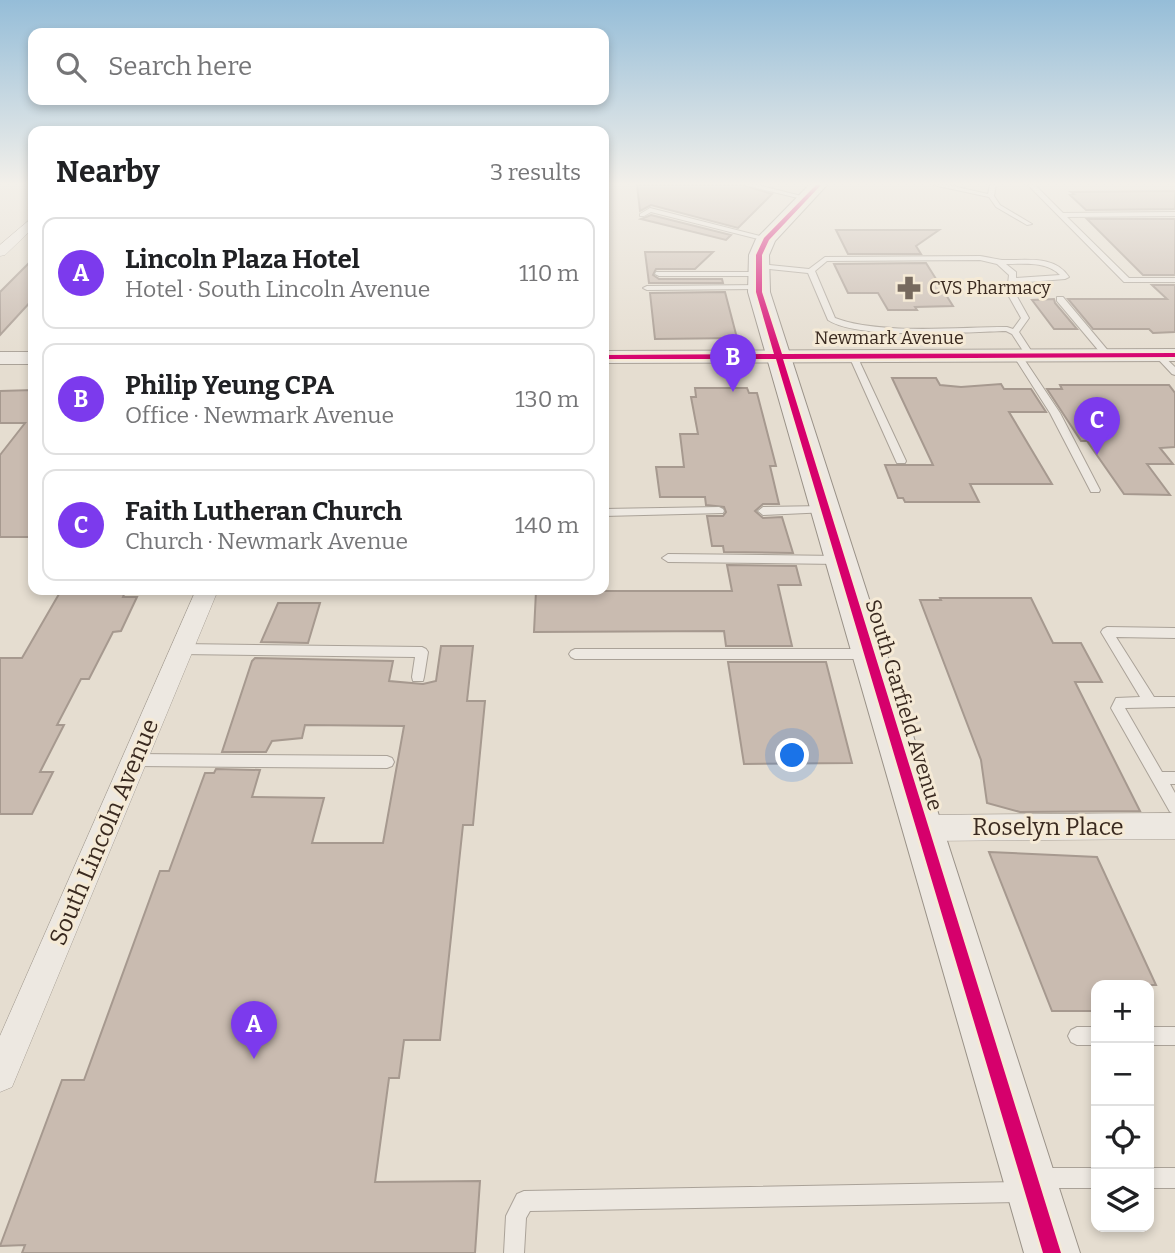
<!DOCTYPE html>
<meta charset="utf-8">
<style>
:root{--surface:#fff;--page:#f6f6f6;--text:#202124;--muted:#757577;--line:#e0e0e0;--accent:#7c3aed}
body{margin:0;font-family:Bitter,serif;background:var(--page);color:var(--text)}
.controls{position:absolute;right:21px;bottom:21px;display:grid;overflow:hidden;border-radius:14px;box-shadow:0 4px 10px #0003}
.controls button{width:63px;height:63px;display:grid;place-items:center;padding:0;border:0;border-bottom:2px solid var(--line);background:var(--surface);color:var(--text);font:35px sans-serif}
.you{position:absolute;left:793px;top:756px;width:24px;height:24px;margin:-18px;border:5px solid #fff;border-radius:50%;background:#1a73e8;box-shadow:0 0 0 10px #1a73e833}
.badge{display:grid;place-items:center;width:46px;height:46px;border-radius:50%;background:var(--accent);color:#fff;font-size:23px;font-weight:700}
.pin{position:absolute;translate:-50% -58px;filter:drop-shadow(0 2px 4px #0008)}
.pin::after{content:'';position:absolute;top:37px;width:24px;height:21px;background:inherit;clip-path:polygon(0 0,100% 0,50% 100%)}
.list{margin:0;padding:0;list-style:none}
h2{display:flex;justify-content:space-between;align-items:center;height:91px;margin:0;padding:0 28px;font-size:30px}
h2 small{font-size:23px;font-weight:400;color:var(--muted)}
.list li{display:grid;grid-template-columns:46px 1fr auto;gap:21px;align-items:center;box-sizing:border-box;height:112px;margin:0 14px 14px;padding:0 14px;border:2px solid var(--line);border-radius:14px}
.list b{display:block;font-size:26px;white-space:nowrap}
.list p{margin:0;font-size:23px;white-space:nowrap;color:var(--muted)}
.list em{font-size:23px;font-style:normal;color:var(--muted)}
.icon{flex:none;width:38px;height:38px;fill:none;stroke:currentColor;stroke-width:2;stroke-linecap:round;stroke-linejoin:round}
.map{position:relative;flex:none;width:1175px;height:1253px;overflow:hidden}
.search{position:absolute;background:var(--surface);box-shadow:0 4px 10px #0003;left:28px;top:28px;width:581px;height:77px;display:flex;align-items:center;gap:18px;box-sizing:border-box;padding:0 24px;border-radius:14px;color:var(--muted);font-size:26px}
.panel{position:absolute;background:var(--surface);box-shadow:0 4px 10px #0003;left:28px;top:126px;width:581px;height:469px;border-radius:14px}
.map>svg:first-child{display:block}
</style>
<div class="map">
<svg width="1175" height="1253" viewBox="0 0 1175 1253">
<rect width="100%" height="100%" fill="#e5ddd0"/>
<path fill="#c9bbb0" stroke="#a6998f" stroke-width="2" d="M 637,185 L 743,185 L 772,194 L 738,228 L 651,205 L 640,211 Z
M 1175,191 L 1175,209 L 1086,210 L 1070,195 L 1074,194 L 1071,192 Z
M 651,215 L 731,235 L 726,240 L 641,219 Z
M 1087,219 L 1175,219 L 1175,275 L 1143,275 Z
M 836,230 L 939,230 L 916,246 L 921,254 L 848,254 Z
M 645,252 L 713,252 L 695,269 L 656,269 L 653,275 L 659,279 L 722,279 L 723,283 L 649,283 Z
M 33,259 L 33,299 L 0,335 L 0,292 Z
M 926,263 L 953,306 L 915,307 L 917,310 L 888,310 L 878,293 L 848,293 L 834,264 Z
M 1152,285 L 1175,285 L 1175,332 L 1153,333 L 1149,329 L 1093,329 L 1068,299 L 1167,299 Z
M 725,292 L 737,338 L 655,339 L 650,293 Z
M 1054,299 L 1055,303 L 1077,329 L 1054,329 L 1032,300 Z
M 892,378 L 936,378 L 940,385 L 961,387 L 1001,384 L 1004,389 L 1031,389 L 1046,412 L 1009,412 L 1052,484 L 970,484 L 979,502 L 905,502 L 903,498 L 898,498 L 885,465 L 933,465 Z
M 1060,385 L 1169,385 L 1175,393 L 1175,447 L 1160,448 L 1173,464 L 1147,464 L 1170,495 L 1124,494 L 1087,441 L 1081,441 L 1047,389 L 1062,389 Z
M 695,388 L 747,388 L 749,393 L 757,393 L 776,466 L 770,466 L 779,504 L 763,504 L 755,511 L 763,518 L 782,517 L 793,553 L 724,552 L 723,546 L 712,546 L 707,516 L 723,516 L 726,512 L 724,507 L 706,505 L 705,497 L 660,497 L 656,467 L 684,467 L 680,434 L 698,434 L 691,397 L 696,397 Z
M 33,390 L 33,537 L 0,537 L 0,455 L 25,423 L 0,423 L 0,391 Z
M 727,565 L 796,566 L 801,585 L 778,585 L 792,646 L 726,646 L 724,631 L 534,632 L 536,591 L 732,591 Z
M 125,592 L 123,597 L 137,597 L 121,631 L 113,632 L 89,679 L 81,679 L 57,725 L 64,725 L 40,772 L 53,772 L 32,814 L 0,814 L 0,658 L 22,658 L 59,594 Z
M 940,598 L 1031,598 L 1053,643 L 1081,643 L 1102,682 L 1075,682 L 1140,811 L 1020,812 L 987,803 L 981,760 L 920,600 L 941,600 Z
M 278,603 L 320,603 L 308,643 L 261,642 Z
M 441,646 L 473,646 L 467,701 L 485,701 L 473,825 L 463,825 L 440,1040 L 404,1040 L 399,1078 L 389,1078 L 375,1182 L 480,1181 L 475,1253 L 22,1253 L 25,1245 L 0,1246 L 62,1080 L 84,1080 L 160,871 L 169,871 L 205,773 L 214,773 L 216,769 L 260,770 L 252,797 L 324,798 L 312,843 L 383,843 L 404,726 L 305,725 L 302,738 L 272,741 L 266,752 L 222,752 L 252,661 L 255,658 L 393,661 L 389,681 L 423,684 L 436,681 Z
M 728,662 L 826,662 L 852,763 L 744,764 Z
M 989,852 L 1097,857 L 1156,985 L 1096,985 L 1096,1011 L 1052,1011 Z"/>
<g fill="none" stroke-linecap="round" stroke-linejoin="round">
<g stroke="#aaa298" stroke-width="2">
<path id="service" d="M 745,185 L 758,185 L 809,198 L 806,200 Z
M 933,185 L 948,185 L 988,194 L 990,185 L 996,185 L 994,196 L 1000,205 L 1032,224 L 1027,225 L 996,207 L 989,197 Z
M 1028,185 L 1035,185 L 1063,213 L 1175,212 L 1175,216 L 1067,217 L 1129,278 L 1175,278 L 1175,282 L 1124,282 Z
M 650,208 L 768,238 L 770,239 L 766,241 L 651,212 L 644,216 L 640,216 L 640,214 Z
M 980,256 C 987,257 995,259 1002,260 C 1025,261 1054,254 1069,277 L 1065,279 L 1016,283 L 1015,293 L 1029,318 L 1019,332 L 1034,355 L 1033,357 L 1027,357 L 1012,334 L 1006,331 C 967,332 858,340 828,320 L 808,273 L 759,268 L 755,266 L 759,264 L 809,269 L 825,257 ZM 980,260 L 997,264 L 1009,275 L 1007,293 L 1021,318 L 1013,329 L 1007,327 C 958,327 880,335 835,318 L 815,271 L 827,261 ZM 1006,264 C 1024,264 1047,261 1060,275 L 1016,278 L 1016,272 Z
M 656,272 L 759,272 L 763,274 L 759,276 L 659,276 L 655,274 Z
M 762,285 L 762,289 L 759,289 L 647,290 L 643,288 L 647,286 Z
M 1057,297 L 1063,297 L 1110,353 L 1110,357 L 1104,357 L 1057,301 Z
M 1159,352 L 1175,367 L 1175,375 L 1172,374 L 1156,357 L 1156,353 Z
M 853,353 L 857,356 L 906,461 L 905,463 L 897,463 L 896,461 L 849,356 Z
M 1014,353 L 1020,353 L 1060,413 L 1100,490 L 1099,492 L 1091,492 L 1090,490 L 1050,413 L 1013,355 Z
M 824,506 L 828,508 L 829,510 L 828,512 L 763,515 L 758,511 L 763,507 Z
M 719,507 L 723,509 L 724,511 L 723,513 L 604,516 L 604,509 Z
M 668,554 L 839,556 L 845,560 L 839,564 L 668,562 L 662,558 Z
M 1107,627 L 1175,628 L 1175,638 L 1116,637 L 1154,697 L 1175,697 L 1175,707 L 1125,708 L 1162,772 L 1175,772 L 1175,784 L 1170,784 L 1175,793 L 1175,814 L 1170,812 L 1111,708 L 1116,698 L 1140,697 L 1101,632 L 1103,629 Z
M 181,644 L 422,647 L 426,649 L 428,652 L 424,677 L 423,681 L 413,681 L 412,677 L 415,657 L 181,654 L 177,652 L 175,649 L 177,646 Z
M 575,649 L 867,649 L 871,651 L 873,654 L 871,657 L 867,659 L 575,659 L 571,657 L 569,654 L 571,651 Z
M 135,754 L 387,756 L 392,758 L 394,762 L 392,766 L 387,768 L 135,766 L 130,764 L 128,760 L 130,756 Z
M 1077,1027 L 1096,1027 L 1096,1045 L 1077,1045 L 1071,1042 L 1068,1036 L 1071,1030 Z
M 1149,1027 L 1175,1027 L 1175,1045 L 1149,1045 Z
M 1041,1168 L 1096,1168 L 1096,1188 L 1041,1188 L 1034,1185 L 1031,1178 L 1034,1171 Z
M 1149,1168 L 1175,1168 L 1175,1188 L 1149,1188 Z
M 1023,1182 L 1030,1185 L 1033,1192 L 1030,1199 L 1023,1202 L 530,1211 L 526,1218 L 524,1253 L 504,1253 L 506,1216 L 517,1194 L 524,1191 Z"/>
</g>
<g stroke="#aaa298" stroke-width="1">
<path id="minor" d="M 33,217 L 33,228 L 5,255 L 0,256 L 0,245 Z
M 196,590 L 218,590 L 12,1087 L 0,1092 L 0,1036 Z
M 1175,813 L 1175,839 L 921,841 L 911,837 L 907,828 L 911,819 L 921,815 Z"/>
</g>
<g stroke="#aaa298" stroke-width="2">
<path id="tertiary" d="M 1175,349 L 1175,361 L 604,363 L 604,351 Z
M 0,352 L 33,352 L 33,364 L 0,364 Z"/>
</g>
<g stroke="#9a9288" stroke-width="2">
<path id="secondary" d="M 809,185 L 827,185 L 775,241 L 769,255 L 770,292 L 1080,1253 L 1024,1253 L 748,292 L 749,255 L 756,239 Z"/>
</g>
<use href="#service" fill="#ede8e1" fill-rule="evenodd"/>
<use href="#minor" fill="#ede8e1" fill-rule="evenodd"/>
<use href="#tertiary" fill="#ede8e1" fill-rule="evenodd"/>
<use href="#secondary" fill="#ede8e1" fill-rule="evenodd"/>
<g stroke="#f5ead6" stroke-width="5">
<path id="cycleway" d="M 816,185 L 821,185 L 769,240 L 762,255 L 762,292 L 782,354 L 1175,353 L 1175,357 L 783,359 L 1061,1253 L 1043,1253 L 776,359 L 604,359 L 604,355 L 774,354 L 756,292 L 756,255 L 764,238 Z"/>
</g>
<use href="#cycleway" fill="#d6006c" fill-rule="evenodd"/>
</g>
<linearGradient id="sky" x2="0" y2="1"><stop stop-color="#95bdd8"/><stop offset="0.51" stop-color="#f3f0ea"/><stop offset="1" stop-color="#f3f0ea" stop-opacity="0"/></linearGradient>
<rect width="1175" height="361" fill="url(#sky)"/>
<defs>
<g id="pharmacy-bare" transform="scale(1.89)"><path d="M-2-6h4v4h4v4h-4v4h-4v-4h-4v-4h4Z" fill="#76695e" stroke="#f5ead6" stroke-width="2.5" paint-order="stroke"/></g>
</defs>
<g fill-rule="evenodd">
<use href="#pharmacy-bare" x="909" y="288"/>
</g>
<g text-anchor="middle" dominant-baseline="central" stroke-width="6" stroke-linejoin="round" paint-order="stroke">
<g font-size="18" fill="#3a2a20" stroke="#f5ead6" text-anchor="start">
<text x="929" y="288">CVS Pharmacy</text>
</g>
<g font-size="18" fill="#3a2a20" stroke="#f5ead6">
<text x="889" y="338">Newmark Avenue</text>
</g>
<g font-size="21" fill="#3a2a20" stroke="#f5ead6">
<text transform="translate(904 705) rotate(73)">South Garfield Avenue</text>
</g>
<g font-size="24" fill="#3a2a20" stroke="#f5ead6">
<text x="1048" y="827">Roselyn Place</text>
<text transform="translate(104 832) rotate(-67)">South Lincoln Avenue</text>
</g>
</g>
</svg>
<div class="controls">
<button>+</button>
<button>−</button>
<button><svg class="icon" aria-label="locate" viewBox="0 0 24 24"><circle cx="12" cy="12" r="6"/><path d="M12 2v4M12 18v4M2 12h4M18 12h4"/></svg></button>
<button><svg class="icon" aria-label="layers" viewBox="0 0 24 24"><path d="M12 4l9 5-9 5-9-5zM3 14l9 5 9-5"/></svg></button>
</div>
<div class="you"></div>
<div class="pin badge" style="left:254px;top:1059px">A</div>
<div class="pin badge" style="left:733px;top:392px">B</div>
<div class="pin badge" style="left:1097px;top:455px">C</div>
<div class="search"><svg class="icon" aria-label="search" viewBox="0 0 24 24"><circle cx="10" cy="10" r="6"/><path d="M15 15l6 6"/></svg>Search here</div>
<section class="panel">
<h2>Nearby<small>3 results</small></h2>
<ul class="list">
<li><span class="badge">A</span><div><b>Lincoln Plaza Hotel</b><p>Hotel · South Lincoln Avenue</p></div><em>110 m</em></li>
<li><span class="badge">B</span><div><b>Philip Yeung CPA</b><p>Office · Newmark Avenue</p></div><em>130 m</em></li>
<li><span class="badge">C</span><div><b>Faith Lutheran Church</b><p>Church · Newmark Avenue</p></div><em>140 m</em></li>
</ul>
</section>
</div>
